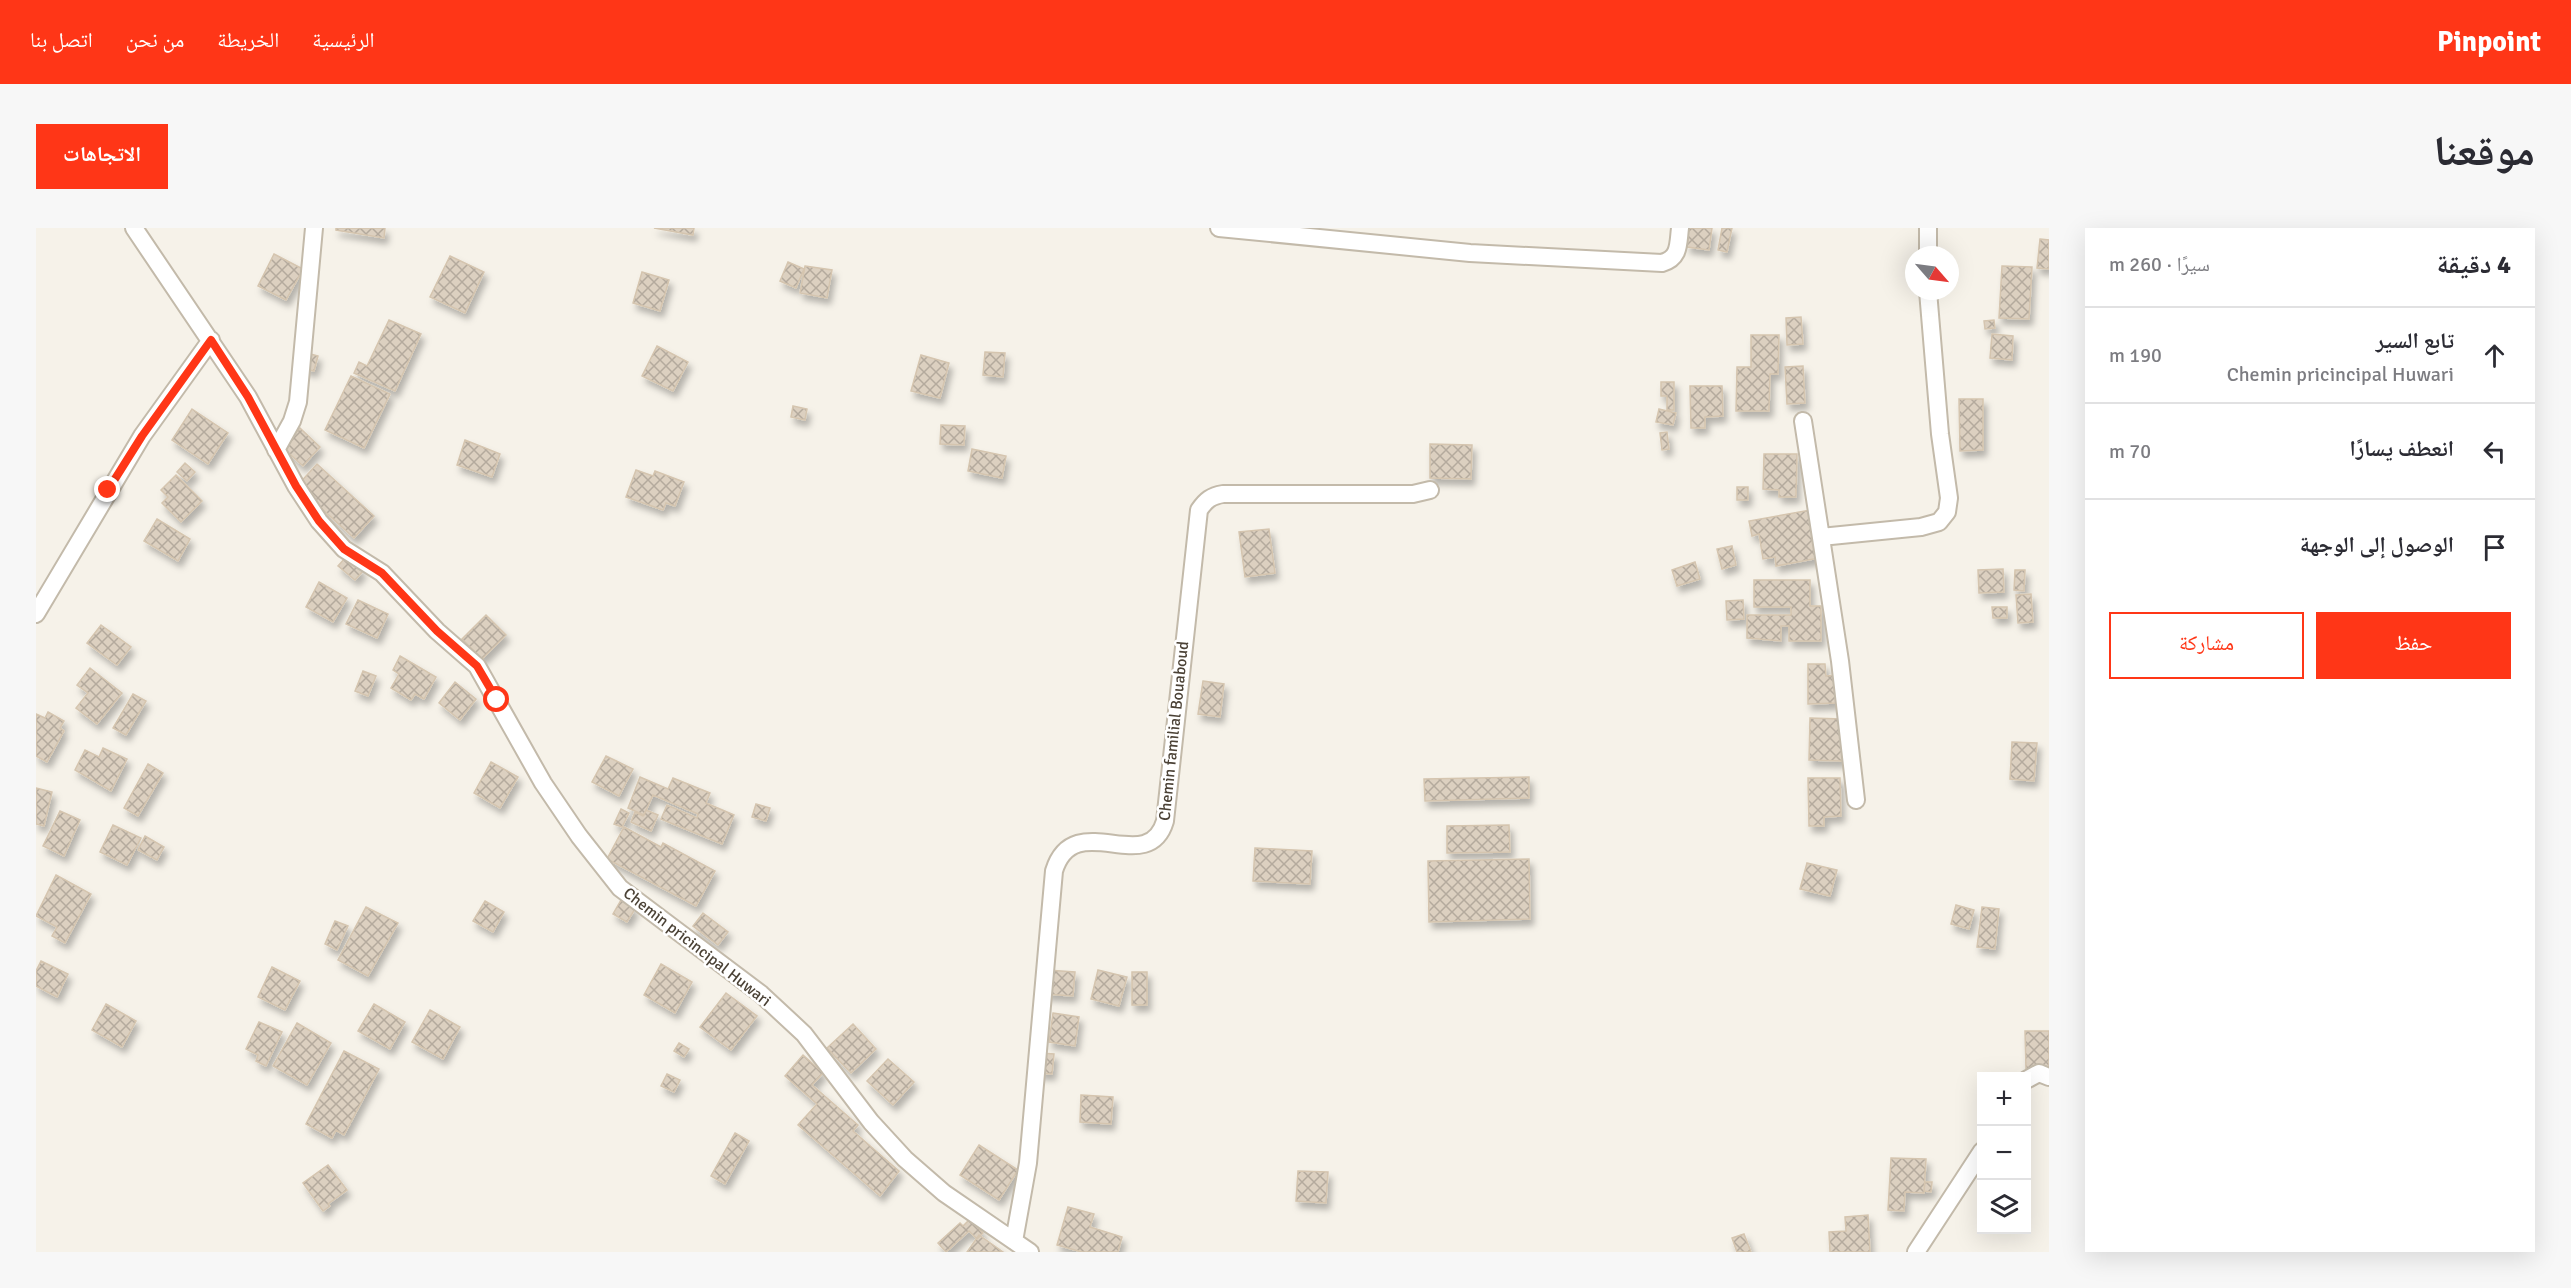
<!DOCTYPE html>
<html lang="ar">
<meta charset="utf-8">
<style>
:root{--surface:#fff;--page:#f7f7f7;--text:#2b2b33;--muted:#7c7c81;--line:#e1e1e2;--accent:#ff3617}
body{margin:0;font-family:Signika,"Noto Naskh Arabic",sans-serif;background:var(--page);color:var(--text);direction:rtl}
.controls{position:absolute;right:18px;bottom:18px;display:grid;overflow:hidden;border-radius:0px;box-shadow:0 6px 24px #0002}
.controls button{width:54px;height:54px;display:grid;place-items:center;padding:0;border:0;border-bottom:2px solid var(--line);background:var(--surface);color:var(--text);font:30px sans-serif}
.compass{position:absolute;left:1869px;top:18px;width:54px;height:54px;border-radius:50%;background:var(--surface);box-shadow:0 6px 24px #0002;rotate:118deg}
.stop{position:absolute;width:18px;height:18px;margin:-14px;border:4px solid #ff3617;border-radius:50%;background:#fff}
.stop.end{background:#ff3617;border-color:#fff;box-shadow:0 2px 6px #0008}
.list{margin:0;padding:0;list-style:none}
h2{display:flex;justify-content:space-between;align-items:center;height:78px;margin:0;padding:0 24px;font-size:26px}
h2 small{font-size:20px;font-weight:400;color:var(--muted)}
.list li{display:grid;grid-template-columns:39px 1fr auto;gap:18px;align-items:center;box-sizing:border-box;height:96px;padding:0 24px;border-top:2px solid var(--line)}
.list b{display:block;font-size:22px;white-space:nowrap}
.list p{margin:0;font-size:20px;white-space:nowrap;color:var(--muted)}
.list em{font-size:20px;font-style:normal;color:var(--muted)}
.actions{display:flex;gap:12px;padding:18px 24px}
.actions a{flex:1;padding:14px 0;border:2px solid var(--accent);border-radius:0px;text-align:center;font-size:21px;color:var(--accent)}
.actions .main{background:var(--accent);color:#fff}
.icon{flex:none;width:33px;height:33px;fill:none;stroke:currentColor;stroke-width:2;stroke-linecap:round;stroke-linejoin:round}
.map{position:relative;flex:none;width:2013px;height:1024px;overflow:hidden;direction:ltr;border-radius:0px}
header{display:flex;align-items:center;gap:36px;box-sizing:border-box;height:84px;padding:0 30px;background:var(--accent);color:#fff}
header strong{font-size:28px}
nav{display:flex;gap:33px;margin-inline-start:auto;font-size:21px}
.intro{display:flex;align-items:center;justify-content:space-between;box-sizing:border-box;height:144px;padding:0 36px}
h1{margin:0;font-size:42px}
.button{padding:15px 27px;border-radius:0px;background:var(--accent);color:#fff;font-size:21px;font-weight:700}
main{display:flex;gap:36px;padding:0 36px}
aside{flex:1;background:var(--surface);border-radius:0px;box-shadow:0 6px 24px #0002}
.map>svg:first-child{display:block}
</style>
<header>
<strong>Pinpoint</strong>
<nav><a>الرئيسية</a><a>الخريطة</a><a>من نحن</a><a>اتصل بنا</a></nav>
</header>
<div class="intro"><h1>موقعنا</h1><a class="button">الاتجاهات</a></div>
<main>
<aside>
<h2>4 دقيقة<small>سيرًا · 260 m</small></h2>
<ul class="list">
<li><svg class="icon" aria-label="ahead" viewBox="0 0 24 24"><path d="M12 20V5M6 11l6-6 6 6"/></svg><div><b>تابع السير</b><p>Chemin pricincipal Huwari</p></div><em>190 m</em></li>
<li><svg class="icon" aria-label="left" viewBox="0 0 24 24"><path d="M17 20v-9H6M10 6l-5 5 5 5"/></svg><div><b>انعطف يسارًا</b></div><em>70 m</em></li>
<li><svg class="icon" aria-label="arrive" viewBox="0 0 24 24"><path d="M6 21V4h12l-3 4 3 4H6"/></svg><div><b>الوصول إلى الوجهة</b></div></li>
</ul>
<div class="actions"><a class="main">حفظ</a><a>مشاركة</a></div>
</aside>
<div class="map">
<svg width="2013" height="1024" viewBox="0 0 2013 1024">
<defs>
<pattern id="building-cross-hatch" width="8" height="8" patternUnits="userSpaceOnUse" patternTransform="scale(1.5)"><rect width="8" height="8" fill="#dcd0c0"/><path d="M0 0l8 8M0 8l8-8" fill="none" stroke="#b4aa9d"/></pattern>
<filter id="shadow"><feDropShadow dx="3.5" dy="6" stdDeviation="3" flood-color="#0004"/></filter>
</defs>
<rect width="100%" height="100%" fill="#f6f2e9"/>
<path fill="url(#building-cross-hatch)" stroke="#d5c5af" stroke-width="1.5" filter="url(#shadow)" d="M 300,0 L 349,0 L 348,10 L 300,2 Z
M 618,0 L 658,0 L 657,7 Z
M 1653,0 L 1676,0 L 1673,22 L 1651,19 Z
M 1686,0 L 1696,0 L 1691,24 L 1682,22 Z
M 2004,11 L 2013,12 L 2013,41 L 2001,40 Z
M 238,26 L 267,41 L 250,72 L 222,58 Z
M 414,28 L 448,44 L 429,85 L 394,69 Z
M 752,34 L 768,41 L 760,60 L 744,53 Z
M 769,38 L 796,42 L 791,70 L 764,65 Z
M 1966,38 L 1996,39 L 1993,91 L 1963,90 Z
M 606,44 L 633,52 L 624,83 L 597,75 Z
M 1765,89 L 1767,116 L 1751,117 L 1750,90 Z
M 353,92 L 385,106 L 359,163 L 318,145 L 323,134 L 331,138 Z
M 1958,92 L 1959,100 L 1949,101 L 1948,93 Z
M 1956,106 L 1977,108 L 1976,132 L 1954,130 Z
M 1715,107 L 1743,107 L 1742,146 L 1734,146 L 1733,183 L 1700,183 L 1701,139 L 1715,139 Z
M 621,118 L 652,134 L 637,163 L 606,148 Z
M 949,124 L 969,125 L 967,149 L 947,147 Z
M 271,125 L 282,128 L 278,143 L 267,140 Z
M 885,127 L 913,135 L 904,170 L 875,163 Z
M 1767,138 L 1769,175 L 1751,176 L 1749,139 Z
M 315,148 L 354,166 L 328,220 L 289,202 Z
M 1625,154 L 1638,154 L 1638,182 L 1631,182 L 1631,168 L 1625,168 Z
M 1654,158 L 1686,158 L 1687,188 L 1669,189 L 1669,200 L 1655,200 Z
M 1923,171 L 1947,171 L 1947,222 L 1924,223 Z
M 757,178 L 771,181 L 769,192 L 755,189 Z
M 156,181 L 192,205 L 172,236 L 136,212 Z
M 1623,181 L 1640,185 L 1637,197 L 1620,194 Z
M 905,197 L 929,198 L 928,217 L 904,216 Z
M 264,200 L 284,219 L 267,238 L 246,219 Z
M 1631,204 L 1633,221 L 1626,222 L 1624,205 Z
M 429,212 L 464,226 L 456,249 L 421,237 Z
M 1394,216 L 1436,217 L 1435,251 L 1394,250 Z
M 936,221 L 970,228 L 966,250 L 932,243 Z
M 1728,226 L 1761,226 L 1760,269 L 1743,269 L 1743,262 L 1727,261 Z
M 149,235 L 159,244 L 151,253 L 141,244 Z
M 281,236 L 338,288 L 318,310 L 261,258 Z
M 600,242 L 617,248 L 619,243 L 648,254 L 639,278 L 630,275 L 627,282 L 590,269 Z
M 140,247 L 166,273 L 145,294 L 126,275 L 132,269 L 125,262 Z
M 1701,259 L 1712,259 L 1712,272 L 1701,272 Z
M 1774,282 L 1783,330 L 1740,338 L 1739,329 L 1727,331 L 1723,306 L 1716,308 L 1713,293 Z
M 121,291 L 154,311 L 142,333 L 108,313 Z
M 1233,301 L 1239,345 L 1209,349 L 1203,304 Z
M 1696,318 L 1700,337 L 1686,341 L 1681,321 Z
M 310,329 L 327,343 L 319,352 L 302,338 Z
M 1659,334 L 1664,351 L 1641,358 L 1636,342 Z
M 1967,341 L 1968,364 L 1943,365 L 1942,342 Z
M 1979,342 L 1989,342 L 1988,363 L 1978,362 Z
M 1718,352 L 1774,352 L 1774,378 L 1785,378 L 1785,413 L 1753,413 L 1753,398 L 1745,398 L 1745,413 L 1711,410 L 1711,387 L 1755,387 L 1755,379 L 1718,379 Z
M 283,354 L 311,370 L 297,394 L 270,379 Z
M 1995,366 L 1997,394 L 1982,395 L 1980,367 Z
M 322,372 L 352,386 L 341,410 L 310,396 Z
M 1707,372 L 1708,391 L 1691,392 L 1690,373 Z
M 1956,379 L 1971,379 L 1971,390 L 1957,390 Z
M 450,387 L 470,407 L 446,431 L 426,411 Z
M 65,397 L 95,419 L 81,437 L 51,415 Z
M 364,428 L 400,449 L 388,471 L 379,466 L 375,472 L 355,460 L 363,446 L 357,442 Z
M 1772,436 L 1789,436 L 1790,448 L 1800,447 L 1800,475 L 1772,476 Z
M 54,440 L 86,465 L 61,496 L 40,480 L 52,465 L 41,457 Z
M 327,443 L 340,448 L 332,468 L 319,463 Z
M 1167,453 L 1188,456 L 1184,489 L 1162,486 Z
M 419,454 L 440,471 L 424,492 L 403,475 Z
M 97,466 L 110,473 L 90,507 L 77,500 Z
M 12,484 L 28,493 L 24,500 L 28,503 L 11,534 L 0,528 L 0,486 L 9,490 Z
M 1774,490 L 1807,491 L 1806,533 L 1773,532 Z
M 1976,514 L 2001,515 L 1998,553 L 1974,551 Z
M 67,520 L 91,531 L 75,563 L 39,542 L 49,522 L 63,529 Z
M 570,528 L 597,541 L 583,568 L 556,554 Z
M 455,534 L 482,549 L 464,580 L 438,565 Z
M 112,536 L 127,545 L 102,588 L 88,580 Z
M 604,549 L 632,561 L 637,550 L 674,565 L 670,575 L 698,587 L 686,616 L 625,591 L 631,577 L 661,590 L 662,586 L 617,567 L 608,587 L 592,580 Z
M 1493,549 L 1493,570 L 1389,573 L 1388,551 Z
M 1772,550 L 1804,550 L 1805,588 L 1788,589 L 1788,598 L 1773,598 Z
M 0,560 L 16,564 L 8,598 L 0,596 Z
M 720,576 L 734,580 L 730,593 L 716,589 Z
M 585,581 L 593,585 L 586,599 L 578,596 Z
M 610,582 L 622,587 L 615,603 L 595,594 L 599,584 L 607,588 Z
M 24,583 L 44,592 L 28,628 L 7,618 Z
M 77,597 L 105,610 L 91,637 L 64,624 Z
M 1473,597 L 1474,624 L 1411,625 L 1411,598 Z
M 588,599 L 625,619 L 627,615 L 679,643 L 660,678 L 571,631 Z
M 109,608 L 128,619 L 121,632 L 102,622 Z
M 1219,620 L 1276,623 L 1274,656 L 1217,653 Z
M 1493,631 L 1494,691 L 1393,694 L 1392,633 Z
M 1771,635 L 1801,642 L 1794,668 L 1764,661 Z
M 20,647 L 55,666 L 29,715 L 16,708 L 21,699 L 0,688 Z
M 585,672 L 599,681 L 591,694 L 577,686 Z
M 449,673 L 468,684 L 457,704 L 437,693 Z
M 1920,677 L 1938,682 L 1933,701 L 1915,696 Z
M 330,679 L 362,695 L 332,748 L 302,732 Z
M 1946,679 L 1963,681 L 1959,721 L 1941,719 Z
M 667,685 L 692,704 L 682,717 L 657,698 Z
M 299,693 L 312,698 L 301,722 L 289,716 Z
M 5,733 L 32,746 L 21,769 L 0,758 L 0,743 Z
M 625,736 L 656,754 L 639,785 L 608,767 Z
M 236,739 L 264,753 L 249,782 L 222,769 Z
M 1011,742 L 1039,744 L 1037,768 L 1009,766 Z
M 1062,742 L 1091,749 L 1083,778 L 1055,771 Z
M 1096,744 L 1111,744 L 1111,777 L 1096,777 Z
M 690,765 L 721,788 L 695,822 L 664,799 Z
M 70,776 L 100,793 L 86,819 L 56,802 Z
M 338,776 L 369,794 L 354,821 L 322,803 Z
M 394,782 L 424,799 L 407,831 L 376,814 Z
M 1017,785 L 1043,789 L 1039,818 L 1013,814 Z
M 223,794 L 246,804 L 230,838 L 220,833 L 222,827 L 210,821 Z
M 261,795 L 295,815 L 271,857 L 237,838 Z
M 817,796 L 840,821 L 815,845 L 791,820 Z
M 1989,803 L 2013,803 L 2013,841 L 1990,841 Z
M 643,815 L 653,821 L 648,829 L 638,823 Z
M 308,823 L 343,841 L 308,907 L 300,902 L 296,910 L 270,896 Z
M 1004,825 L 1018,826 L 1016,846 L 1002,845 Z
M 767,827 L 787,845 L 776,857 L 822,897 L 817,903 L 863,943 L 844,968 L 762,897 L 781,876 L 749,848 Z
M 852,831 L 878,854 L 857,877 L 831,853 Z
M 631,846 L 644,852 L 638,864 L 625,858 Z
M 1045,867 L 1077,869 L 1075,896 L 1044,894 Z
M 699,905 L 713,913 L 689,956 L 675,948 Z
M 943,917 L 982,942 L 963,972 L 924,947 Z
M 1855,930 L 1890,931 L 1888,965 L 1869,964 L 1868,983 L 1852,982 Z
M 292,937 L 311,962 L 292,976 L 294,978 L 287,983 L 267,955 Z
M 1262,943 L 1292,944 L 1290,975 L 1260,973 Z
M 1889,954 L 1896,954 L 1895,964 L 1888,963 Z
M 1032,979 L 1058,986 L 1054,999 L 1086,1009 L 1082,1024 L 1046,1024 L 1021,1017 Z
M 1832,987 L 1834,1024 L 1794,1024 L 1793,1004 L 1810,1003 L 1809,989 Z
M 934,991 L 947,1005 L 941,1011 L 933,1003 L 910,1024 L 902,1015 L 924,995 L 927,998 Z
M 1708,1006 L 1715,1024 L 1701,1024 L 1696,1010 Z
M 943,1007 L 967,1024 L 931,1024 Z"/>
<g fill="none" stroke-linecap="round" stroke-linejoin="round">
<g stroke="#c3baaa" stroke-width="20">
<path id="street" d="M 98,0 L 212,169 L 260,258 L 283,293 L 308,321 L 346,345 L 401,403 L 441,438 L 507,555 L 543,608 L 584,660 L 725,766 L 768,806 L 835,894 L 869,931 L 908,965 L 994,1024
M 1183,0 L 1434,25 L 1626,35 C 1644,30 1642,16 1644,0
M 1892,0 L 1892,27
M 1767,193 L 1804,433 L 1820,572
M 240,222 L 256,193 L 262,174 L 278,0
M 1785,309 L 1885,299 L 1903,294 L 1911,284 L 1913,270 L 1904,206 L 1892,63
M 0,386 L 106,208 L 175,112
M 1990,852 L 2003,845 L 2013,849
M 978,1013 L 992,935 L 1018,643 C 1038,578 1112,651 1129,593 L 1163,282 C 1170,272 1175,268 1187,266 L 1377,266 L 1394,262
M 1880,1024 L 1946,923"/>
</g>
<use href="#street" stroke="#fff" stroke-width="16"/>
</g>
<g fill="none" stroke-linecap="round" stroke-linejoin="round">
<path stroke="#ff3617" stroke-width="8" d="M 72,262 L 106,208 L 175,112 L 212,169 L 260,258 L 283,293 L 308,321 L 346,345 L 401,403 L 441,438 L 461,472"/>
</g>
<g text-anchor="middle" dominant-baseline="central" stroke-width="5" stroke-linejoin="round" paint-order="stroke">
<g font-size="16" fill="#4b4236" stroke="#fff">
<text transform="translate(1138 503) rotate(-84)">Chemin familial Bouaboud</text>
<text transform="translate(661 719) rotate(38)">Chemin pricincipal Huwari</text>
</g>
</g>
</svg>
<div class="controls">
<button>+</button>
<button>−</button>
<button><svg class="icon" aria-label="layers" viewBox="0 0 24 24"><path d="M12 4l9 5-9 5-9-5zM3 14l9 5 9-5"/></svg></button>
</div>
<svg class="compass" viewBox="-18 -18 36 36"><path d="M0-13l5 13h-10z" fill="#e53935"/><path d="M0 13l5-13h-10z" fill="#7c7c81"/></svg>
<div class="stop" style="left:461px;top:472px"></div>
<div class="stop end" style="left:72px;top:262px"></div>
</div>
</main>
